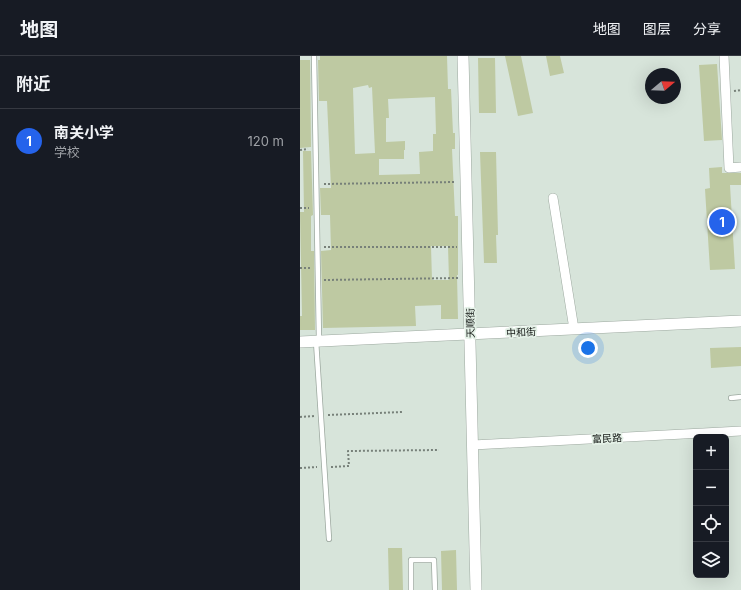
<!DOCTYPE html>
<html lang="zh">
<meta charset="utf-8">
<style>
:root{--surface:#171b24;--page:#242831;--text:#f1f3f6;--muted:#9ea1a6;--line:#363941;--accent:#2563eb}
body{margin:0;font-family:Inter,"Noto Sans SC",sans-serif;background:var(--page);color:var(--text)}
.controls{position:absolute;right:12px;bottom:12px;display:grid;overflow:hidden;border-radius:6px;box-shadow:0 4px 16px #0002}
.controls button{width:36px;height:36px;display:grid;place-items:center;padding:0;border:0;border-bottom:1px solid var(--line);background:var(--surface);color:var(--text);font:20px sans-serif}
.compass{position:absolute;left:345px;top:12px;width:36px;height:36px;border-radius:50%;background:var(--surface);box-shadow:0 4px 16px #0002;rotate:71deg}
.you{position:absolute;left:288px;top:292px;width:14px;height:14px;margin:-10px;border:3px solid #fff;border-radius:50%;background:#1a73e8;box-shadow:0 0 0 6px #1a73e833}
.badge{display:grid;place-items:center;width:26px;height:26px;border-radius:50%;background:var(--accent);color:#fff;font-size:13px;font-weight:700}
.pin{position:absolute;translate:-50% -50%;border:2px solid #fff;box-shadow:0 1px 4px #0006}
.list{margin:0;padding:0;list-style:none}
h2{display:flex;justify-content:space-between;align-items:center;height:52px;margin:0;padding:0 16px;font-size:17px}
h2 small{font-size:13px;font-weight:400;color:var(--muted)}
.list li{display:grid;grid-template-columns:26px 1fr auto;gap:12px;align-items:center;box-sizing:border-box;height:64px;padding:0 16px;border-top:1px solid var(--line)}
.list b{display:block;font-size:15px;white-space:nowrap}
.list p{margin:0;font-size:13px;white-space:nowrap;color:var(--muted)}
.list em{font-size:13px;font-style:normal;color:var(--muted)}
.icon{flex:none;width:22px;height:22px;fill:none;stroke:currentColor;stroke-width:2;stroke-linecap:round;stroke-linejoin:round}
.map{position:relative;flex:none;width:441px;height:534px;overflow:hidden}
header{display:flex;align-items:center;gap:24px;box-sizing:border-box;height:56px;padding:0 20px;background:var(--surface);border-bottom:1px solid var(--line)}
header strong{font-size:19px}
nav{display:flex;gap:22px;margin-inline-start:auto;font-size:14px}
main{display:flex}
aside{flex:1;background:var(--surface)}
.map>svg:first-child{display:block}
</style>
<header>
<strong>地图</strong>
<nav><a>地图</a><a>图层</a><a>分享</a></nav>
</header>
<main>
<aside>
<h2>附近<small></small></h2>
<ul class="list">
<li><span class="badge">1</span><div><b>南关小学</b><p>学校</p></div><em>120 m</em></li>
</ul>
</aside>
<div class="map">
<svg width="441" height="534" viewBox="0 0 441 534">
<rect width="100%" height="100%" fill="#d7e4da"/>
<path fill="#bec9a2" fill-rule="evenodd" d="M 20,0 L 147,0 L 148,33 L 151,33 L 153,77 L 155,77 L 155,93 L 152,93 L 155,160 L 158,160 L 158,219 L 157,219 L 158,263 L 141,263 L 141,249 L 115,250 L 116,270 L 23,272 L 21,195 L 31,194 L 30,159 L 21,159 L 20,132 L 31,132 L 27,45 L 19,45 L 18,4 L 20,4 ZM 68,29 L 69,32 L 72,31 L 75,97 L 55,98 L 53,32 ZM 135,41 L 136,78 L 133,78 L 133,95 L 119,96 L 120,118 L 79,119 L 79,103 L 104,103 L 104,94 L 105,94 L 105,85 L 86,86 L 86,62 L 89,62 L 88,43 ZM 131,190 L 148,190 L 149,224 L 132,224 Z
M 205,0 L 221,0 L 233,57 L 218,60 Z
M 246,0 L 260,0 L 264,17 L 250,20 Z
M 178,2 L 195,2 L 196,57 L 179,57 Z
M 0,4 L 10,4 L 11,91 L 0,92 Z
M 417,8 L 422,84 L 404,85 L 399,9 Z
M 3,95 L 11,95 L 13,159 L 11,160 L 11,195 L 14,195 L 15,274 L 0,274 L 0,260 L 2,260 L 0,156 L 4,156 Z
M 180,96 L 196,96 L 198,179 L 196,179 L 197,207 L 184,207 Z
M 422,111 L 422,117 L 441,117 L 441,129 L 430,129 L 435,213 L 410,214 L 405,133 L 410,132 L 409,112 Z
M 441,291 L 441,310 L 411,312 L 410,292 Z
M 88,492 L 102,492 L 103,534 L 89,534 Z
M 156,494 L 157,534 L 142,534 L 141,495 Z"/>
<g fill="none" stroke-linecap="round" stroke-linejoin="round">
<g stroke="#9ca89f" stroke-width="6">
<path id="service" d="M 14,0 L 19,284
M 16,285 L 29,483
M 431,342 L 441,341
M 111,534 L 111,504 L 134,504 L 135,534"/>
</g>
<g stroke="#9ca89f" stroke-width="10">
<path id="minor" d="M 424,0 L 429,112 L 441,111
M 253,142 L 274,273
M 173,389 L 441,375"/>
</g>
<g stroke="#9ca89f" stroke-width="12">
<path id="tertiary" d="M 163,0 L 176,534
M 0,286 L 441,265"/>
</g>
<path stroke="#778079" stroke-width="2" stroke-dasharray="2 2" stroke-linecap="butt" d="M 434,35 L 441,34
M 0,94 L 8,93
M 24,128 L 155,126
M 0,152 L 9,152
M 24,191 L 157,191
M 0,212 L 10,212
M 24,224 L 158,222
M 28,359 L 103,356
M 0,361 L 14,360
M 31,411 L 49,410 L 48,395 L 139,394
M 0,412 L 17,411"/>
<use href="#service" stroke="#fff" stroke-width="4.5"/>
<use href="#minor" stroke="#fff" stroke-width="9"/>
<use href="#tertiary" stroke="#fff" stroke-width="11"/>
</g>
<g text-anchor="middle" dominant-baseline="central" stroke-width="3.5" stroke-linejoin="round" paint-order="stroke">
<g font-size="10" fill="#131714" stroke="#e4f1e7">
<text transform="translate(170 267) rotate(-91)">天顺街</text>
<text transform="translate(221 276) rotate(-3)">中和街</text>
<text transform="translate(307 382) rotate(-3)">富民路</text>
</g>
</g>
</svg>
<div class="controls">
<button>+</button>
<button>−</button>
<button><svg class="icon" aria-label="locate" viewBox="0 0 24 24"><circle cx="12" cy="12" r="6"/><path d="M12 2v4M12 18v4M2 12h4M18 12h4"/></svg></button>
<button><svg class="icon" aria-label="layers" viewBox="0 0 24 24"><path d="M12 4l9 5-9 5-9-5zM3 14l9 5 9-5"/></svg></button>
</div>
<svg class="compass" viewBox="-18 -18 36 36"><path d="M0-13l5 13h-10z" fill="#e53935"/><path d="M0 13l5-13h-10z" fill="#9ea1a6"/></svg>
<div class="you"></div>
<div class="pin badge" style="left:422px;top:166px">1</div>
</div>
</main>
